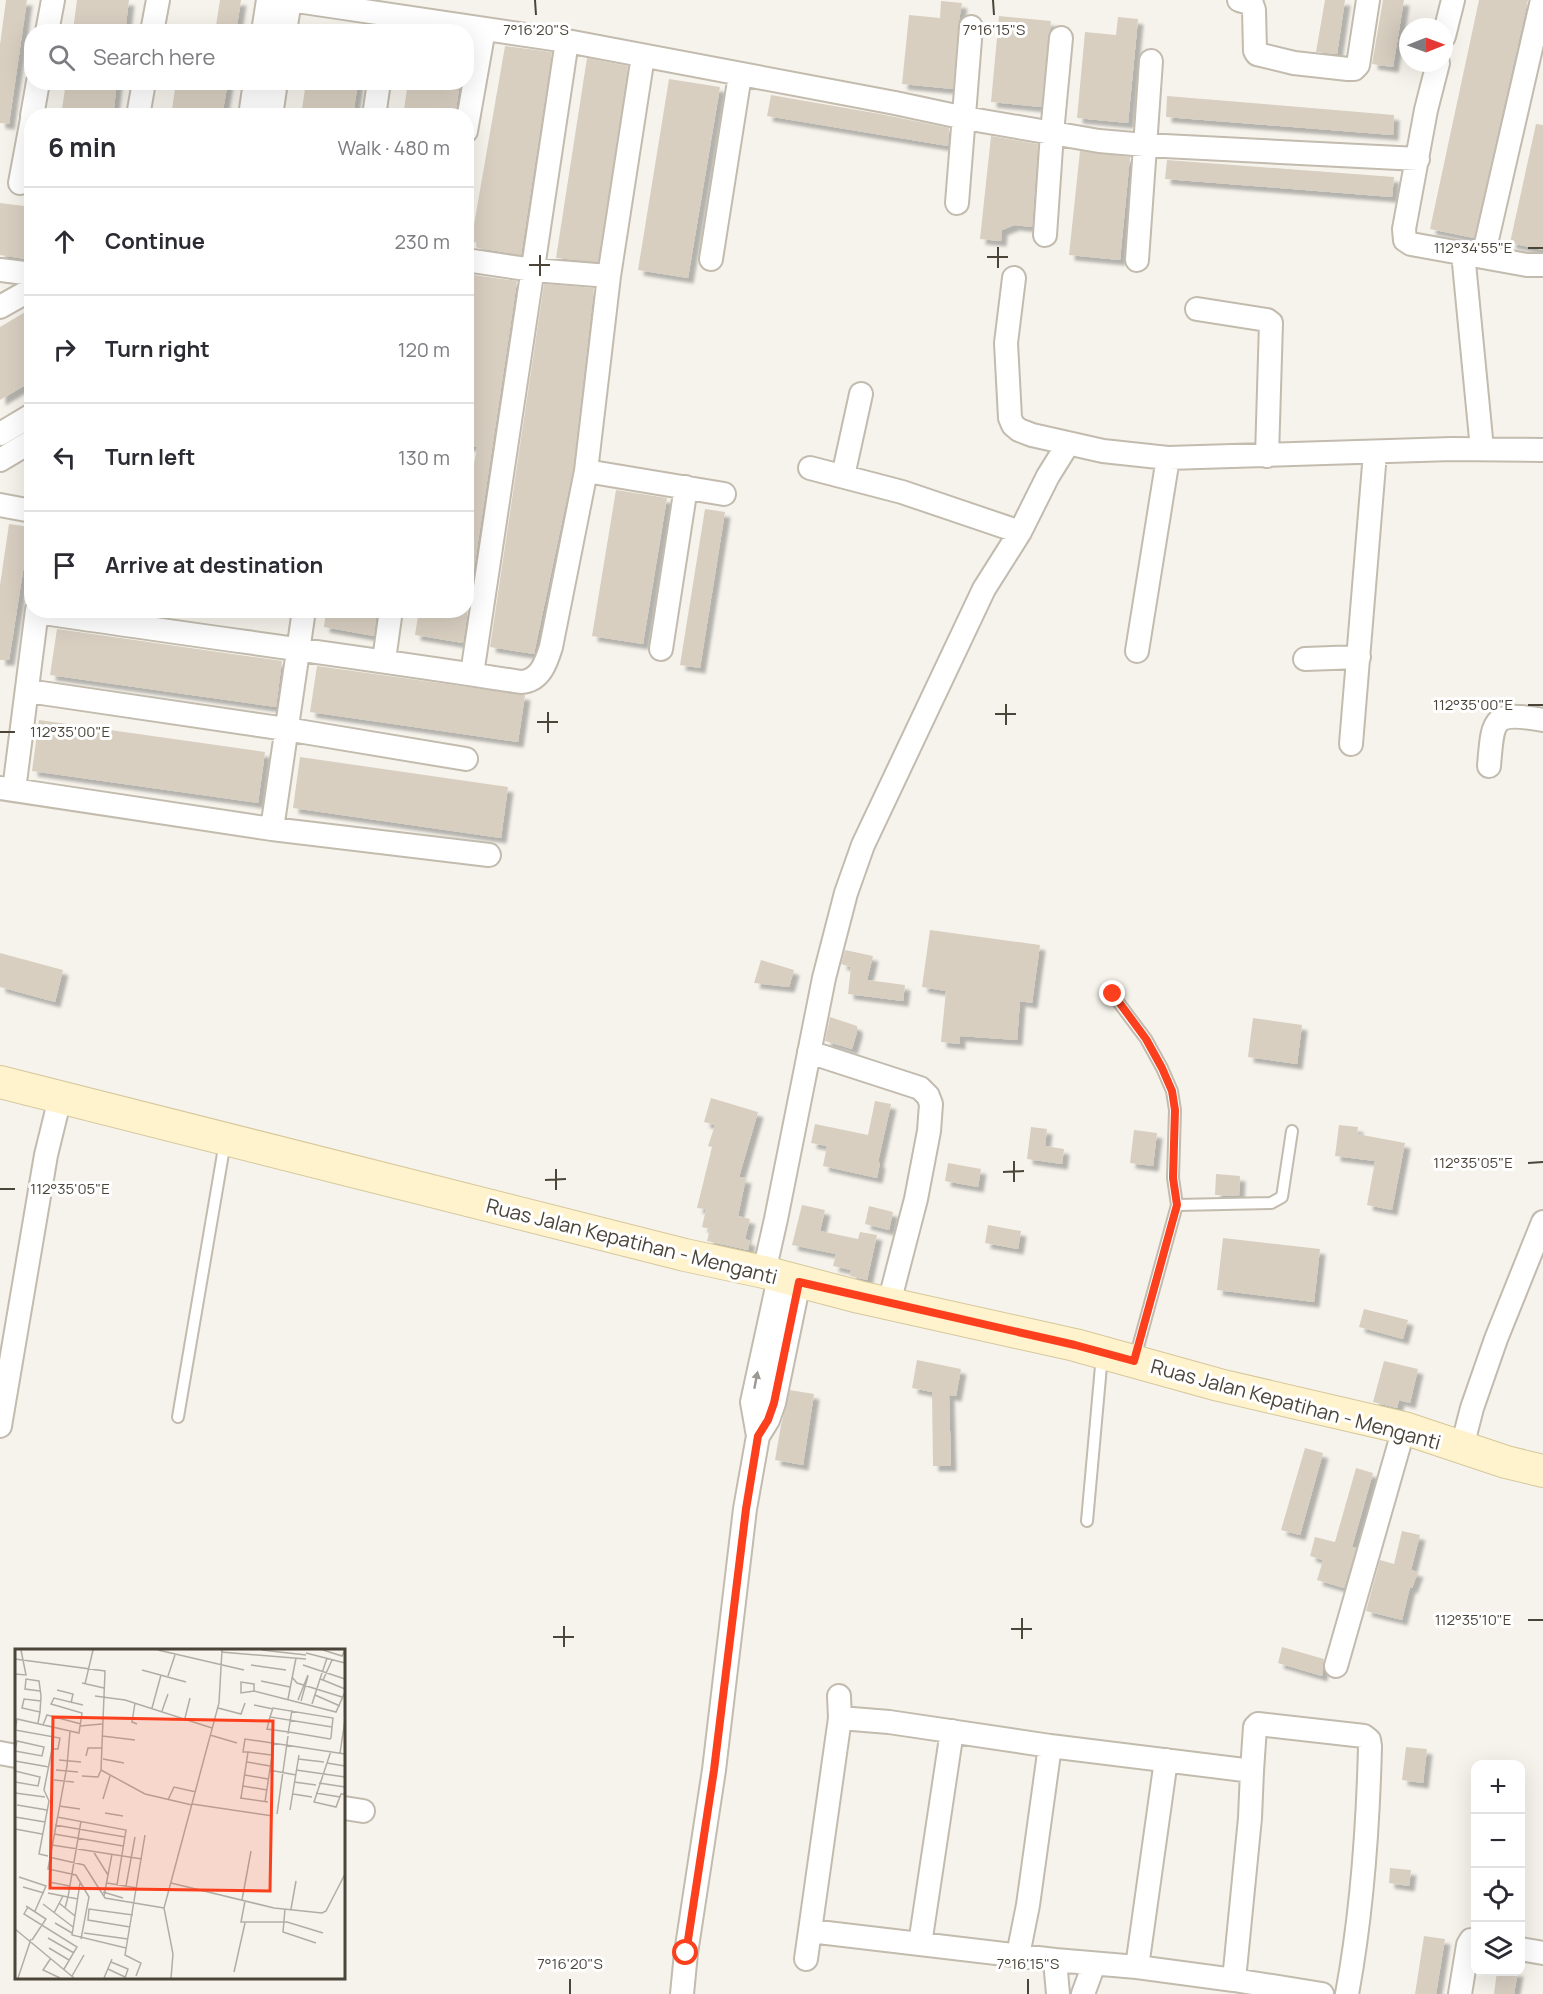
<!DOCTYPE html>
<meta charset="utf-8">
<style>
:root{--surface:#fff;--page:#f7f7f7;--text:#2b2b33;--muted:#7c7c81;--line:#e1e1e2}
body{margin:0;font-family:Manrope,sans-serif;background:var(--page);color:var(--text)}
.controls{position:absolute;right:18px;bottom:18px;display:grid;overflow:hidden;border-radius:12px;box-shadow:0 6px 24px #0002}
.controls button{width:54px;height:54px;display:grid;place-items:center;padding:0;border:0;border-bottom:2px solid var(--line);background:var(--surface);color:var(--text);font:30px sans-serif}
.compass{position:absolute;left:1399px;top:18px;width:54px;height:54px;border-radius:50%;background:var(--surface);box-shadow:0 6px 24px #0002;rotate:89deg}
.stop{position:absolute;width:18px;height:18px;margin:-14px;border:4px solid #fc3f1d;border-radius:50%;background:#fff}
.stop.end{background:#fc3f1d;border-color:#fff;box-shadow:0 2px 6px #0008}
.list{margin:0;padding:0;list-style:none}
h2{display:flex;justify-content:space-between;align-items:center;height:78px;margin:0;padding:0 24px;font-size:26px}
h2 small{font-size:20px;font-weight:400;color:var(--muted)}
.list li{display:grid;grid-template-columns:39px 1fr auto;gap:18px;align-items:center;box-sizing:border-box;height:108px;padding:0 24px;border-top:2px solid var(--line)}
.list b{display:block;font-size:22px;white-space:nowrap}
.list em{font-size:20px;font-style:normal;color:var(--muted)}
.icon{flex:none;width:33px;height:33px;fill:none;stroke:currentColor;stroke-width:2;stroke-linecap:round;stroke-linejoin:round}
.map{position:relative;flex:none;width:1543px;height:1994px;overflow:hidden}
.search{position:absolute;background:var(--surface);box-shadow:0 6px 24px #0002;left:24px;top:24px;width:450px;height:66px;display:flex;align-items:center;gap:15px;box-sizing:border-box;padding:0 21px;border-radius:24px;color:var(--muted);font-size:22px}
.panel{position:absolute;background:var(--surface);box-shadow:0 6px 24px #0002;left:24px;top:108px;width:450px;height:510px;border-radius:24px}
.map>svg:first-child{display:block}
</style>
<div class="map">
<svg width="1543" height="1994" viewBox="0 0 1543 1994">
<defs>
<filter id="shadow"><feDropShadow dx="5.5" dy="5.5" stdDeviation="1.5" flood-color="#0004"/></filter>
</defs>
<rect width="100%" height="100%" fill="#f6f3ec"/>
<path fill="#d8cfc1" filter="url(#shadow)" d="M 6,0 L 27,0 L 9,124 L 0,123 L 0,45 Z
M 77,0 L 129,0 L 125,32 L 73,30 Z
M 220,0 L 241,0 L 236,32 L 215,32 Z
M 1325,0 L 1345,0 L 1337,54 L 1316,52 Z
M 1383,0 L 1404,0 L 1393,67 L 1372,64 Z
M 1479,0 L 1528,0 L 1474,238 L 1430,229 Z
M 941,1 L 962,3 L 958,26 L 953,89 L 902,84 L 909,15 L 940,18 Z
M 999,16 L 1051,21 L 1041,107 L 991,102 Z
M 1118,17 L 1138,19 L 1128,123 L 1077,118 L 1085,32 L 1116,35 Z
M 505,46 L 552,52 L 521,255 L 478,248 L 478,243 L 471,242 Z
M 587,58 L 628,66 L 598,262 L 556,258 Z
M 669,79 L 720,87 L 688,278 L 638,270 Z
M 66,82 L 117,82 L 113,116 L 61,116 Z
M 176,82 L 199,85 L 201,82 L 228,82 L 222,116 L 171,116 Z
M 306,82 L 358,82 L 353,116 L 301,116 Z
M 408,82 L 460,82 L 455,116 L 403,116 Z
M 771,95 L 880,114 L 949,128 L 948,146 L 767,116 Z
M 1167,96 L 1394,115 L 1393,135 L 1166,117 Z
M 1536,124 L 1543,125 L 1543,250 L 1510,243 Z
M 991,136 L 1038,144 L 1032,227 L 1014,225 L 1002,230 L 1001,241 L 980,239 Z
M 1080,151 L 1130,157 L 1120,260 L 1069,255 Z
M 1167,160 L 1394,177 L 1392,197 L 1165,179 Z
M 0,203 L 32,207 L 32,260 L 0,255 Z
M 474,275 L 517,281 L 463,643 L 415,635 L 419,610 L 466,610 L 466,509 L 477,447 L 466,445 L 466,318 Z
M 544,284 L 594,288 L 573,469 L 534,654 L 490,647 Z
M 32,308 L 32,381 L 0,400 L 0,327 Z
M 616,490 L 667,498 L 643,644 L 592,636 Z
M 705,509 L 725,512 L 700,668 L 680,665 Z
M 9,524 L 30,527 L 9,660 L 0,660 L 0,585 Z
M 326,610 L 377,610 L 374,636 L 324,627 Z
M 57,629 L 282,661 L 276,707 L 50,675 Z
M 317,666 L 525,695 L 518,742 L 310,712 Z
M 39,720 L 265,752 L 258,803 L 32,771 Z
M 300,757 L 508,787 L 501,838 L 293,808 Z
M 930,930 L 1040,945 L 1032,1003 L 1020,1001 L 1017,1040 L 960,1036 L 960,1044 L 941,1042 L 946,991 L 922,987 Z
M 845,950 L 873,956 L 867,980 L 905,985 L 903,1001 L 848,994 L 851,967 L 841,964 Z
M 0,953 L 63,970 L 55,1002 L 0,987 Z
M 761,960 L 794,970 L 789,987 L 754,983 Z
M 830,1017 L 857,1026 L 857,1032 L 852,1049 L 825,1041 Z
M 1253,1018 L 1302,1025 L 1297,1064 L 1248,1057 Z
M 711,1098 L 758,1112 L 739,1177 L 746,1178 L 738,1216 L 750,1219 L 745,1239 L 750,1241 L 748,1250 L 707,1241 L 710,1229 L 702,1227 L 706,1209 L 697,1208 L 712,1147 L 708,1146 L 715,1125 L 704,1122 Z
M 875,1101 L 891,1104 L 878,1162 L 880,1163 L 877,1178 L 823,1166 L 827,1146 L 811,1143 L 815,1124 L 868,1135 Z
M 1339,1125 L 1358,1127 L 1357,1134 L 1405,1143 L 1392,1210 L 1367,1205 L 1375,1161 L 1335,1156 Z
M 1031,1127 L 1047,1129 L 1045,1146 L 1064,1149 L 1062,1164 L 1027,1159 Z
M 1134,1130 L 1157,1133 L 1153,1166 L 1130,1163 Z
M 948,1163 L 981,1169 L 978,1187 L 945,1181 Z
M 1216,1174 L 1240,1176 L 1239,1196 L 1215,1195 Z
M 802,1205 L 825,1210 L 820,1231 L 858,1239 L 860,1232 L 877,1235 L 867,1280 L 850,1276 L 851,1270 L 833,1266 L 836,1254 L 792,1245 Z
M 869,1206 L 893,1212 L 889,1230 L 865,1224 Z
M 988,1225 L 1021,1231 L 1018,1249 L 985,1243 Z
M 1223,1238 L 1320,1249 L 1314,1302 L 1217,1290 Z
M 1364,1309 L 1408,1320 L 1403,1339 L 1359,1327 Z
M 917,1360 L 961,1369 L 956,1396 L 949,1395 L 951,1466 L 933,1466 L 932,1392 L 912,1388 Z
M 1384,1361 L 1418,1369 L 1410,1403 L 1399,1400 L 1397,1408 L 1373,1402 Z
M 790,1390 L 814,1394 L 803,1465 L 775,1460 L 781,1425 Z
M 1305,1448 L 1323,1453 L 1300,1535 L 1281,1530 Z
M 1356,1468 L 1373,1473 L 1352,1547 L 1356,1548 L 1344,1588 L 1317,1580 L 1323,1560 L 1310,1556 L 1315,1537 L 1335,1542 Z
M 1402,1531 L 1420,1535 L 1411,1570 L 1418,1572 L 1412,1588 L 1410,1587 L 1402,1620 L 1366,1611 L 1380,1560 L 1394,1564 Z
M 1282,1647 L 1324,1659 L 1322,1676 L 1278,1663 Z
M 1406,1747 L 1427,1749 L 1423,1783 L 1402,1780 Z
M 1390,1868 L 1411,1870 L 1409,1886 L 1389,1883 Z
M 1424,1936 L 1445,1939 L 1436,1994 L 1415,1994 Z
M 1497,1971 L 1518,1971 L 1514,1994 L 1494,1994 Z"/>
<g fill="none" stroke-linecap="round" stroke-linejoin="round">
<g stroke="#c2bbae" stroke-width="14">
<path id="service" d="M 1113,995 L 1146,1039 L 1162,1068 L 1172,1091 L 1175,1110 L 1173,1178 L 1177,1205 L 1135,1358
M 1177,1205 L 1271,1203 L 1282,1197 L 1292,1131
M 178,1417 L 225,1142
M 1087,1521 L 1102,1355"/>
</g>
<g stroke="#c2bbae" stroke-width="26">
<path id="minor" d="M 290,0 L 567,41 L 895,103 L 965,118 L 1099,141 L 1145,145 L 1418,159
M 1239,0 L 1252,4 L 1254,10 L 1255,51 L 1257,54 L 1294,63 L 1348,69 L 1354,69 L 1358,65 L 1368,0
M 47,32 L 53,0
M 152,32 L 158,0
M 263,32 L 268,0
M 285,32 L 290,0
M 1444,36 L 1453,0
M 1438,63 L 1426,110 L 1404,229 L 1405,240 L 1411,244 L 1527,265 L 1543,265
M 32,116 L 38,82
M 138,116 L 144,82
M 250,116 L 255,82
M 271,116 L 276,82
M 374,116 L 379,82
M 466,131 L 484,29
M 20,183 L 32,119
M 957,203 L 971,27
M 1045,235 L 1052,133 L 1061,38
M 1463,253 L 1482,449
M 1483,257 L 1542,0
M 711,259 L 740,75
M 466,260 L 533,270 L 609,276
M 1137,260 L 1151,61
M 0,270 L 32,274
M 1014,278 L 1006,343 L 1010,418 L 1013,425 L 1019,430 L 1032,435 L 1103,451 L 1168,458 L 1452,449 L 1543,450
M 0,307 L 32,289
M 1197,309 L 1267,320 L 1271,323 L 1267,456
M 0,434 L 32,415
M 0,460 L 32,441
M 810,468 L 902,492 L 1020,532
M 586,471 L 724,494
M 843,476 L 861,394
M 0,505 L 32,511
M 37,612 C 198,636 360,657 521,682 C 540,681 546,663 551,647 L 586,471 L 609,276 L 643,56
M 661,649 L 686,487
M 1137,651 L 1168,458
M 1305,659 L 1359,657
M 384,660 L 391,610
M 472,674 L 567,41
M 28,691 L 286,729 L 466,759
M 1351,744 L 1375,453
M 1489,766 C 1493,718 1492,711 1543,720
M 0,788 L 272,829 L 489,855
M 14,790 L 37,610
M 272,829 L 304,610
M 809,1052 L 920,1088 L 928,1096 L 931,1104 L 929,1131 L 916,1199 L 889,1303
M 764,1272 L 776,1219 L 824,978 L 846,893 L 863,845 L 984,589 L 1020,532 L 1048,476 L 1068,444
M 0,1426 L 46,1155 L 60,1098
M 758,1436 L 752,1402 L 779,1278
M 1462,1447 L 1472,1408 L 1496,1339 L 1543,1222
M 1336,1666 L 1404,1428
M 840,1718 L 889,1722 L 1050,1746 L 1252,1771 L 1255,1727 L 1258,1724 L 1364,1736 L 1369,1740 L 1370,1746 C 1368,1828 1362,1913 1347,1994
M 0,1753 L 16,1756
M 344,1808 L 363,1811
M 810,1931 L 1055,1960 L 1137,1967 L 1234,1980 L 1322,1994
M 920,1944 L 952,1731
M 1520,1949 L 1543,1953
M 1018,1955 L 1028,1905 L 1050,1746
M 806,1959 L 840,1718 L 839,1696
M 1055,1960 L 1058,1994
M 1137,1967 L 1166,1760
M 1234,1980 L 1250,1818 L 1252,1771
M 682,1994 L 686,1953 L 714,1770 L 745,1509 L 758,1436 L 768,1420 L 774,1403 L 799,1282
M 1083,1994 L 1094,1964
M 1460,1994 L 1468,1945 L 1471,1940 L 1476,1940"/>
</g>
<g stroke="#d6c79b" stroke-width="34">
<path id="secondary" d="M 0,1082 L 685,1255 L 764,1272 L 859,1297 L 1075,1345 L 1219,1385 L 1404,1428 L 1506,1462 L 1543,1471"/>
</g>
<use href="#service" stroke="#fff" stroke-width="10"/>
<use href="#minor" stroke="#fff" stroke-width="22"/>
<use href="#secondary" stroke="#fff3cd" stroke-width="32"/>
</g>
<defs><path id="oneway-solid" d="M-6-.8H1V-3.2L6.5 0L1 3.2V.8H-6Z" transform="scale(1.5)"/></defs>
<use fill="#9c9892" href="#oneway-solid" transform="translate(756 1380) rotate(-79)"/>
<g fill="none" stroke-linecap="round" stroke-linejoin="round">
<path stroke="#fc3f1d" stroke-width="8" d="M 686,1953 L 714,1770 L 746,1509 L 758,1436 L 768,1420 L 774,1403 L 799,1282 L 1075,1345 L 1134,1361 L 1177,1205 L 1173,1178 L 1175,1110 L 1172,1091 L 1162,1068 L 1146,1039 L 1113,994"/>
</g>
<path fill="none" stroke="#4b4439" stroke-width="2" d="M 535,0 L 536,15M 993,0 L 994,15M 998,247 L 998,268M 1528,248 L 1543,248M 540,255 L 540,276M 987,257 L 1008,257M 529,265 L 550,265M 1006,704 L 1006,725M 1528,705 L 1543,705M 548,712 L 548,733M 995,714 L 1016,714M 537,722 L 558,722M 0,732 L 15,732M 1014,1161 L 1014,1182M 1528,1163 L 1543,1162M 556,1169 L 556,1190M 1003,1172 L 1024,1171M 545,1180 L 566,1179M 0,1189 L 15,1189M 1022,1618 L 1022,1639M 1528,1620 L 1543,1620M 564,1626 L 564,1647M 1011,1629 L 1032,1629M 553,1637 L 574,1637M 570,1979 L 570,1994M 1028,1979 L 1028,1994"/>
<g text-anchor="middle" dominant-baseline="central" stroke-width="6" stroke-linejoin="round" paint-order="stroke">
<g font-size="20" fill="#4b4439" stroke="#fff">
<text transform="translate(632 1241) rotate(14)">Ruas Jalan Kepatihan - Menganti</text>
<text transform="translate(1296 1404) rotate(15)">Ruas Jalan Kepatihan - Menganti</text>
</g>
</g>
<g transform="translate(15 1649)">
<rect width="330" height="330" fill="#f6f3ec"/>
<path fill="none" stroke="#b2ada4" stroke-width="1.5" d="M 143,1 L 229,21M 247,1 L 291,6M 308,1 L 327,7 L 330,1M 206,3 L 291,10M 291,4 L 330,14M 0,10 L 90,22 L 86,121 L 83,128 L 67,127M 236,16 L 271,21M 288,16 L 330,30M 127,21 L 171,33M 0,25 L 11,26 L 6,1M 153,27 L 160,6M 277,28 L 282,34 L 327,48M 305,30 L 312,9M 308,31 L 330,40M 246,32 L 275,38M 67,34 L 89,39M 70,35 L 78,1M 42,41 L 58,45 L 56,54M 25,42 L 10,40 L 11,30 L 24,32 L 26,47 L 25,63M 239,42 L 239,35 L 226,33 L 226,44 L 239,42 L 321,63 L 330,43M 300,46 L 325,57M 80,47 L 110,51 L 197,79M 273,50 L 281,9M 283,51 L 293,26M 286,52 L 293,27M 120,54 L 117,73 L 122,75M 297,55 L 305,30 L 308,31 L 317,11M 239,56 L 258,60M 137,59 L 146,26M 203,59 L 226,65 L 230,54M 147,62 L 153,45M 255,68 L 252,80 L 274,83 L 315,90 L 316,89 L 317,78 L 318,69 L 258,59 L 255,68 L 317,78M 170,69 L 175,49M 23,74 L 25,63 L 7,59 L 9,50 L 26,52M 28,76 L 32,66 L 66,75M 65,77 L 87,75M 0,81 L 45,89 L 43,100 L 37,100 L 29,141 L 34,152 L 24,205 L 33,207M 0,82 L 2,70 L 64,84 L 67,64 L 36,55 L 39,49 L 68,56M 55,82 L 52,117 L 33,220 L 61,226 L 74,248 L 66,290M 273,85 L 277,61M 195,86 L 222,94M 87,87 L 120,91M 0,100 L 2,92 L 29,98 L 27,107 L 0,102M 316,102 L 299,153 L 321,158 L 326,145 L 330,145M 233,103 L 256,106M 325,104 L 330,71M 71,107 L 73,99 L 87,99M 88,110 L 109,114M 283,110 L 309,113M 44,111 L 66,113M 0,112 L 34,118M 232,113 L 255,117M 312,114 L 330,117M 41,121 L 63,123M 86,121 L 130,145 L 177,156M 254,121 L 281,126M 281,121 L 330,128M 0,122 L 25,128 L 23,137 L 0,133M 230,126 L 253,130M 39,131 L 59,133M 279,133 L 301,136M 304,134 L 330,138M 228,137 L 252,141M 0,144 L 30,148M 301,144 L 325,148M 278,145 L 297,148M 225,149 L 253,153M 226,149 L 233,103 L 228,103 L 230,90 L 330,105M 88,150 L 95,127M 153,151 L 159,138 L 181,143M 250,153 L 259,93M 177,155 L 258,167M 2,156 L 32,161M 44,157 L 65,160M 275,161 L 284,106M 90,164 L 108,167M 262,165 L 273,87M 0,168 L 30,173M 42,168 L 111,181 L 102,236M 40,176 L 110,188M 0,180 L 27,185M 39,185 L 108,197M 37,196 L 127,210M 78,202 L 93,226M 34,208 L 69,216 L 90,249 L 149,259M 4,228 L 31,237 L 20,262M 34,233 L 55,237M 92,234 L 122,239M 156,234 L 259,259 L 307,264 L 311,262 L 330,225M 111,237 L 120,188M 8,238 L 29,244M 88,243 L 108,249M 33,244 L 53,248 L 66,172M 89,247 L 97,205M 227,251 L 236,202M 230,252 L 226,273 L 272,273 L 308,284M 44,254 L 60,267 L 57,286 L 111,299M 28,255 L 58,278M 11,257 L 31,270 L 17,291M 13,258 L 9,265 L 62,298 L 49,320M 50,259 L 53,248 L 63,250M 270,260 L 268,283 L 301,294M 276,260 L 281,232M 39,264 L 48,247M 60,267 L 65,234M 40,274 L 57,284M 115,278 L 73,271 L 74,260 L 118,266M 0,280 L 59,329M 69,284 L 113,290M 33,289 L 59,304M 34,299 L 54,311M 36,309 L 28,321 L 45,329M 96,313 L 113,320 L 110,329M 93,320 L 110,328M 219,323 L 230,274M 57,327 L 69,306M 121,327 L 126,314 L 110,306 L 130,186M 3,329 L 16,290M 89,329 L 97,310M 156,329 L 158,305 L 149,259 L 204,54 L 207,1"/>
<path fill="#fc3f1d" fill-opacity="0.15" stroke="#fc3f1d" stroke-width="3" d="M 38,68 L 258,72 L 255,242 L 35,239 Z"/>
<rect width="330" height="330" fill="none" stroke="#4b4439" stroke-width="3"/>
</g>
<g font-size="15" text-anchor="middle" fill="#4b4439" stroke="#fff" stroke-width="6" stroke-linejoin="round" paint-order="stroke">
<text x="536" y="35">7°16'20"S</text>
<text x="994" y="35">7°16'15"S</text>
<text x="1473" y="253">112°34'55"E</text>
<text x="1473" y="710">112°35'00"E</text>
<text x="70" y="737">112°35'00"E</text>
<text x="1473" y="1168">112°35'05"E</text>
<text x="70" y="1194">112°35'05"E</text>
<text x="1473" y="1625">112°35'10"E</text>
<text x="570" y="1969">7°16'20"S</text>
<text x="1028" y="1969">7°16'15"S</text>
</g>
</svg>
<div class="controls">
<button>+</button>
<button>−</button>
<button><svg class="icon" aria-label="locate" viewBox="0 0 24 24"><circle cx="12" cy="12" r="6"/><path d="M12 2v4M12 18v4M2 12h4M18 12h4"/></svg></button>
<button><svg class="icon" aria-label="layers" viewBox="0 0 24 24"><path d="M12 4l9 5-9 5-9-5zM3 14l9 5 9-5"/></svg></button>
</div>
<svg class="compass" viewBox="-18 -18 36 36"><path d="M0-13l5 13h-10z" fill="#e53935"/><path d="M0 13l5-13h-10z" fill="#7c7c81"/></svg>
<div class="stop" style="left:686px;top:1953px"></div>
<div class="stop end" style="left:1113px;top:994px"></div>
<div class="search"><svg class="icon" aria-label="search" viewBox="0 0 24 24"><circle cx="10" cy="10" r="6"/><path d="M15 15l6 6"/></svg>Search here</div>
<section class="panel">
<h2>6 min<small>Walk · 480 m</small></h2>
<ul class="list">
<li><svg class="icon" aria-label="ahead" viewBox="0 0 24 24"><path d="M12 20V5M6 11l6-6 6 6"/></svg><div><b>Continue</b></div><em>230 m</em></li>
<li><svg class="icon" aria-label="right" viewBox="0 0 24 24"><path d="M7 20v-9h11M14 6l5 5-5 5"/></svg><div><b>Turn right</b></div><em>120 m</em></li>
<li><svg class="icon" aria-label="left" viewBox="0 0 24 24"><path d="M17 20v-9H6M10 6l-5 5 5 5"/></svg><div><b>Turn left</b></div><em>130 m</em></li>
<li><svg class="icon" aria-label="arrive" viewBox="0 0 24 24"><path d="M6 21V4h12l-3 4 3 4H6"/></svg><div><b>Arrive at destination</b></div></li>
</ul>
</section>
</div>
